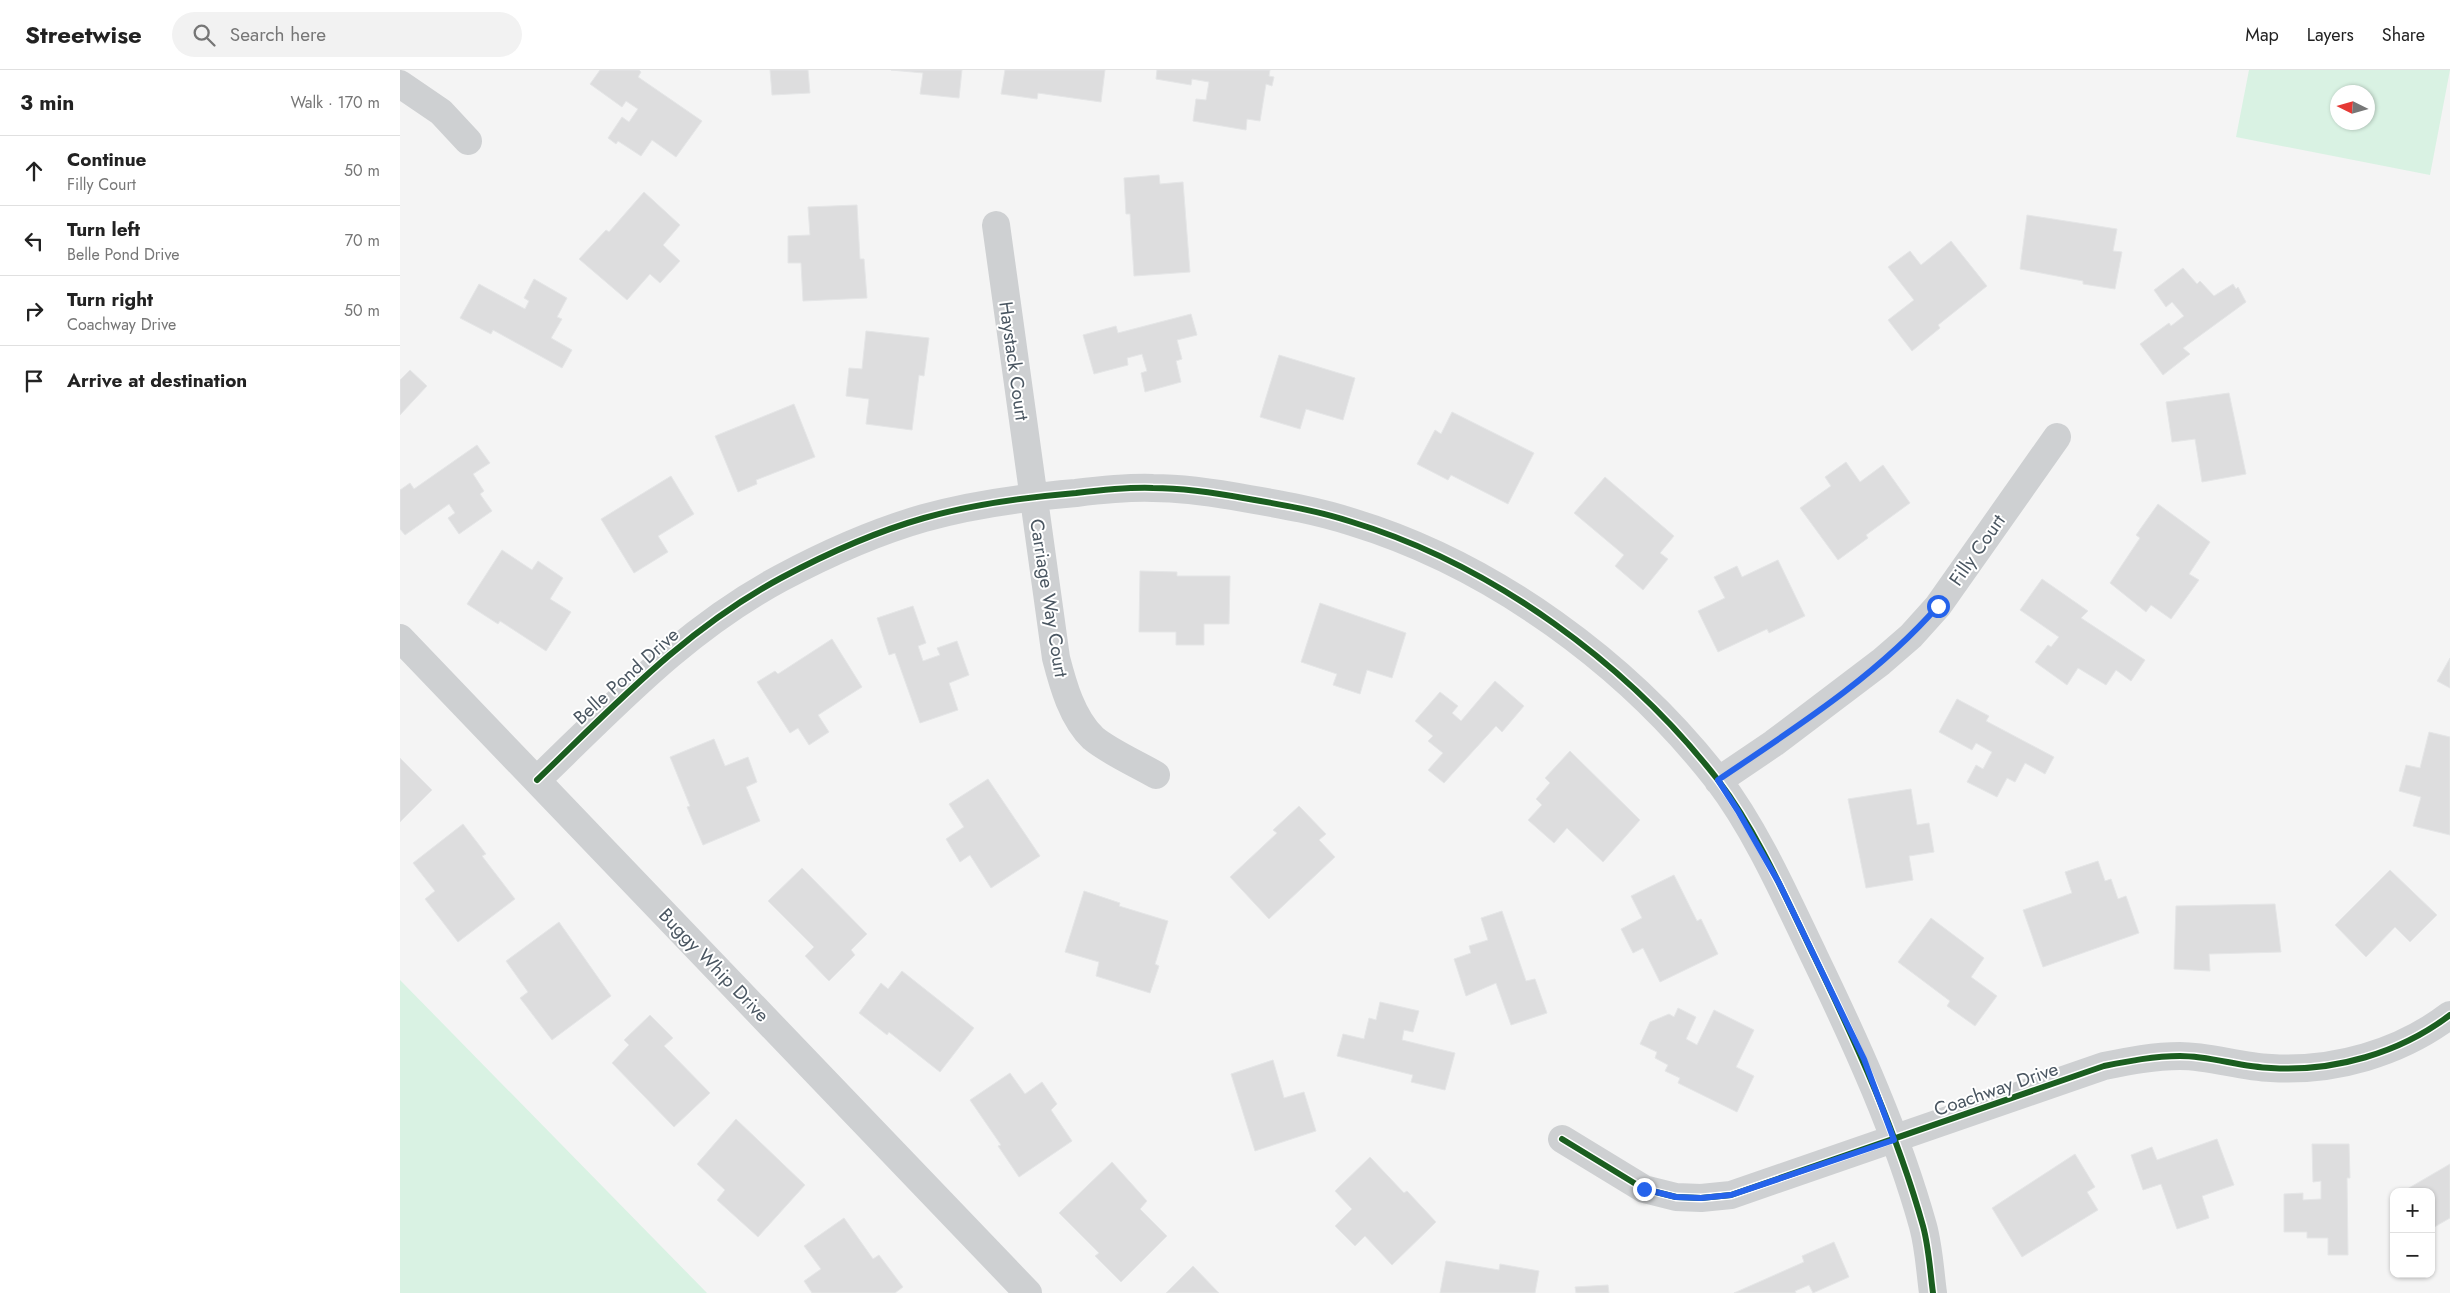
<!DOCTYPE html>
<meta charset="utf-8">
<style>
:root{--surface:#fff;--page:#f2f2f2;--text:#222;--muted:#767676;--line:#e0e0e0}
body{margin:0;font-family:Jost,sans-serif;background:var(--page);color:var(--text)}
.controls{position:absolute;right:15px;bottom:15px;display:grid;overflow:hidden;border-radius:10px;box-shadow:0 1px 4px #0004}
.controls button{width:45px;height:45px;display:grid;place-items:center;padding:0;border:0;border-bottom:1px solid var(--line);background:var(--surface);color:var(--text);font:25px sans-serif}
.compass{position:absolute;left:1930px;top:15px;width:45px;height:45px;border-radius:50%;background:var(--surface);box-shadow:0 1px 4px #0004;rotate:275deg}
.stop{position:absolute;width:15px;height:15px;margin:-11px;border:4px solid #2563eb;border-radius:50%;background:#fff}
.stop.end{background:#2563eb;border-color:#fff;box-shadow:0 1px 5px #0008}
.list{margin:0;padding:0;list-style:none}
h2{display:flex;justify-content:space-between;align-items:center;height:65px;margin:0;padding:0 20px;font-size:21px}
h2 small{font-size:16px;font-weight:400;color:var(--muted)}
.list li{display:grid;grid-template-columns:32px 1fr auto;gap:15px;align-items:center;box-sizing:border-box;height:70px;padding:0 20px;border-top:1px solid var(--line)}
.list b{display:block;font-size:19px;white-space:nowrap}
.list p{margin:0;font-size:16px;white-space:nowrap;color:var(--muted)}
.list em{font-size:16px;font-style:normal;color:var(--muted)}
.icon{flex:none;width:28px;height:28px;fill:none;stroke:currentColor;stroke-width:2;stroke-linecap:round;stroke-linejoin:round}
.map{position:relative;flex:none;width:2050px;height:1223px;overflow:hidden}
header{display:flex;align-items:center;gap:30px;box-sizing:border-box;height:70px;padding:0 25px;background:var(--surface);border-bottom:1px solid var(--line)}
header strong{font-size:24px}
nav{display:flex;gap:28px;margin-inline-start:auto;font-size:18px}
.search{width:350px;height:45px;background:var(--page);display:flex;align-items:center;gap:12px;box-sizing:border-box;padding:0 18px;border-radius:28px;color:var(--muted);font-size:19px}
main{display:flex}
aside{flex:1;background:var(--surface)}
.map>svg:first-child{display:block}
</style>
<header>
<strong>Streetwise</strong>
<div class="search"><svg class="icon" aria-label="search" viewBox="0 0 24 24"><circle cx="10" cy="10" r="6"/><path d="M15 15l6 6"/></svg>Search here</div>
<nav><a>Map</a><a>Layers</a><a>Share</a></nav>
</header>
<main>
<aside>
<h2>3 min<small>Walk · 170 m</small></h2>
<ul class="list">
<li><svg class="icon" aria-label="ahead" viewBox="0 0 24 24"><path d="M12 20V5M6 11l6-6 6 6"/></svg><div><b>Continue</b><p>Filly Court</p></div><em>50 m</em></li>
<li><svg class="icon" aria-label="left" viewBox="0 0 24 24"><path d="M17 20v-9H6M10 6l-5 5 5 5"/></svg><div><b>Turn left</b><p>Belle Pond Drive</p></div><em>70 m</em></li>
<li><svg class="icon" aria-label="right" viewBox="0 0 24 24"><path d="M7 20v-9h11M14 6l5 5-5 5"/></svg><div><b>Turn right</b><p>Coachway Drive</p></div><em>50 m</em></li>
<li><svg class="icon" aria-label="arrive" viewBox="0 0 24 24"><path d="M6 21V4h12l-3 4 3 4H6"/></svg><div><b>Arrive at destination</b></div></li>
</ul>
</aside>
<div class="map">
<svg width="2050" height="1223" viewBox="0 0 2050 1223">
<rect width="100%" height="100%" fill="#f4f4f4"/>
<path fill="#d9f2e3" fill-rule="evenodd" d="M 1849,0 L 2050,0 L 2030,105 L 1836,67 ZM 1938,22 L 1968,22 L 1968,52 L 1938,52 Z
M 0,910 L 307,1223 L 0,1223 Z"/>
<path fill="#ddddde" stroke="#e5e6e7" d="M 200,0 L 239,0 L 241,2 L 238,7 L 302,51 L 276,87 L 252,70 L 241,86 L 218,71 L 216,74 L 208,68 L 222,47 L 229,52 L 238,39 L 226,31 L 222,37 L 190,14 Z
M 370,0 L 408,0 L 410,23 L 372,25 Z
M 491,0 L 562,0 L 559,28 L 520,24 L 523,3 Z
M 605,0 L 705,0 L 701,32 L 638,23 L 637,29 L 601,24 Z
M 757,0 L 870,0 L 869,6 L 874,7 L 872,16 L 866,14 L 860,51 L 847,49 L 846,60 L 793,51 L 796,29 L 806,30 L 809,12 L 792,9 L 791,15 L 756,9 Z
M 759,105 L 760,114 L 783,112 L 790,202 L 734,206 L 730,144 L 726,144 L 724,108 Z
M 244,122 L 280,155 L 263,175 L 280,191 L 260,213 L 250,204 L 227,230 L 179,189 L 206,160 L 209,162 Z
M 457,135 L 460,189 L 464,189 L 467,228 L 403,231 L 401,193 L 388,193 L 388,166 L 410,165 L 408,137 Z
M 1627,145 L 1717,159 L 1713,181 L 1722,182 L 1715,219 L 1683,214 L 1683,211 L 1620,199 Z
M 1551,171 L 1587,216 L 1538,255 L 1540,258 L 1512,281 L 1488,250 L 1514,230 L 1488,197 L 1510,181 L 1521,195 Z
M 1783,198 L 1797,214 L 1800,211 L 1814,226 L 1833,214 L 1836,219 L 1838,217 L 1846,232 L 1783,278 L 1790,284 L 1763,305 L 1740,274 L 1769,253 L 1771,256 L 1784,246 L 1772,232 L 1766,237 L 1754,220 Z
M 134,209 L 167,228 L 157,247 L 162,249 L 151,268 L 172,280 L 162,298 L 93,260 L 91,264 L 60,248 L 79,214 L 125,239 L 129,231 L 124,228 Z
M 791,244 L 797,265 L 777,270 L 782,289 L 776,291 L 781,312 L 745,322 L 741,303 L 747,301 L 742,284 L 727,288 L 728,295 L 694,304 L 683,265 L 716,256 L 718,263 Z
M 466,261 L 529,268 L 524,306 L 519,305 L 512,360 L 466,354 L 469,329 L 446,326 L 449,298 L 462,299 Z
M 879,285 L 955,308 L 943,350 L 906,339 L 900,359 L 860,347 Z
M 10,300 L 27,316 L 0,345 L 0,310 Z
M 1829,323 L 1846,404 L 1802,412 L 1795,369 L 1772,372 L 1766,332 Z
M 394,334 L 415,387 L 356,410 L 357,414 L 338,422 L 315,366 Z
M 1052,342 L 1134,383 L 1108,434 L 1051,405 L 1048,410 L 1017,394 L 1035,360 L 1041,364 Z
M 77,375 L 90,393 L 73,404 L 84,421 L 80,424 L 92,441 L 59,464 L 48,448 L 55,443 L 49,434 L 5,465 L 0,459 L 0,420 L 10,413 L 14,419 Z
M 1446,392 L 1460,412 L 1483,395 L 1510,433 L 1466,465 L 1468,468 L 1438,490 L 1400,438 L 1431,416 L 1425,407 Z
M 271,406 L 294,444 L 258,466 L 268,482 L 234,503 L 201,449 Z
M 1205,407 L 1274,466 L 1260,483 L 1268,489 L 1243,520 L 1215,496 L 1224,485 L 1174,443 Z
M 1758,434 L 1810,472 L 1789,504 L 1799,510 L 1771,549 L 1751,535 L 1746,542 L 1710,513 L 1740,468 L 1736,465 Z
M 102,480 L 132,500 L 138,491 L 163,508 L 150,529 L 171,542 L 146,581 L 100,551 L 98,554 L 67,534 Z
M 1378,490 L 1405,546 L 1369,563 L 1367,559 L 1318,582 L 1298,541 L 1325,528 L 1314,507 L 1337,496 L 1342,507 Z
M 740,501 L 777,502 L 777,506 L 830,506 L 829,554 L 804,554 L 804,575 L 776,575 L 776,562 L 739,562 Z
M 1642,509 L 1688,541 L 1681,548 L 1745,590 L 1731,611 L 1716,600 L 1706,615 L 1678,598 L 1667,615 L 1635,592 L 1648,575 L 1651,577 L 1659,567 L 1620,540 Z
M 920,533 L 1006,563 L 992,608 L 967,600 L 960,624 L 933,615 L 937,604 L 901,592 Z
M 513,536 L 526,573 L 518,576 L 523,591 L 540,585 L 537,578 L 557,571 L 569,605 L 549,613 L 558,640 L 520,653 L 495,583 L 489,585 L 477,548 Z
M 432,569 L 462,617 L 418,645 L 429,662 L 409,675 L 398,658 L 390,663 L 357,612 L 375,601 L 378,604 Z
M 2050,588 L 2050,618 L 2037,611 Z
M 1095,611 L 1124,636 L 1102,662 L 1096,656 L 1044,713 L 1028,700 L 1043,683 L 1028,671 L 1033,666 L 1015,651 L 1040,622 L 1058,636 L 1052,643 L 1061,651 Z
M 1557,629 L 1589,646 L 1586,651 L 1654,687 L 1645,704 L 1625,693 L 1615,712 L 1607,708 L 1597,727 L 1567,712 L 1576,695 L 1583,699 L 1592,682 L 1576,673 L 1572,680 L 1539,662 Z
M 2029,662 L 2050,667 L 2050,765 L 2013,756 L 2021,727 L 1999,721 L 2006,695 L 2020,698 Z
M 314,669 L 325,696 L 348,687 L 357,712 L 346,717 L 360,751 L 303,775 L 287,737 L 290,736 L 270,687 Z
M 1170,681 L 1240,750 L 1203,792 L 1167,758 L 1154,773 L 1128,750 L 1142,735 L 1136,729 L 1150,713 L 1145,708 Z
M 0,688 L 32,720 L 0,752 Z
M 588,709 L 640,786 L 591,818 L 570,785 L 560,792 L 546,769 L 564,757 L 549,734 Z
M 1511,719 L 1517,755 L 1529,753 L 1534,782 L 1509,786 L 1513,810 L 1466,818 L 1448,729 Z
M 899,736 L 926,764 L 919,770 L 935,787 L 869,849 L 830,807 L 877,763 L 873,760 Z
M 63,754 L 86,784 L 82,786 L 115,829 L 58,872 L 25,829 L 35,821 L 13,793 Z
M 1698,791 L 1705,811 L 1711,809 L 1718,829 L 1726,826 L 1739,863 L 1643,897 L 1623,840 L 1672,823 L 1665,802 Z
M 402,798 L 467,864 L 451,880 L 455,885 L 429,911 L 405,886 L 414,877 L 368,831 Z
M 1990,800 L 2037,845 L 2010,872 L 1995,857 L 1966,887 L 1935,855 Z
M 1274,805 L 1297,851 L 1301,849 L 1318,884 L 1260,912 L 1243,878 L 1233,883 L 1221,859 L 1242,848 L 1231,826 Z
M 684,821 L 720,833 L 719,836 L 768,851 L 755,894 L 759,896 L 750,923 L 696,906 L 699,892 L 665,882 Z
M 1875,834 L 1881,882 L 1809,884 L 1810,901 L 1774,899 L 1776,836 Z
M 1102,841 L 1126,911 L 1135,909 L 1147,943 L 1111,955 L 1096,913 L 1066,926 L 1054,889 L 1071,883 L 1069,876 L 1088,870 L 1081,848 Z
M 1531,848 L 1584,888 L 1571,907 L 1597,926 L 1575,956 L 1547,936 L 1550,931 L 1498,892 Z
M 159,852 L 211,926 L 152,970 L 120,928 L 128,922 L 106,891 Z
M 502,901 L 574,958 L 540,1002 L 489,962 L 487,965 L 459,943 L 481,913 L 488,919 Z
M 980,932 L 1019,941 L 1013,962 L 1004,960 L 1002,970 L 1055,983 L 1045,1020 L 1011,1012 L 1013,1005 L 937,986 L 943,964 L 964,969 L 969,948 L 976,950 Z
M 1278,938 L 1296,947 L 1286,969 L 1297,975 L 1314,940 L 1354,960 L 1336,997 L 1354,1006 L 1337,1042 L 1278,1013 L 1280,1008 L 1265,1001 L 1268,995 L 1255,988 L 1257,982 L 1240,974 L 1250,952 L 1269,944 L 1274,947 Z
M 250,945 L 273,968 L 264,976 L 310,1023 L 274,1057 L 212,993 L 229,975 L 224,970 Z
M 873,990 L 884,1028 L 904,1022 L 916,1061 L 855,1081 L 831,1004 Z
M 610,1003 L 625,1024 L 642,1012 L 657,1034 L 651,1040 L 672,1071 L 619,1107 L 598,1076 L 601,1075 L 570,1030 Z
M 336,1049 L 405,1115 L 358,1167 L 317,1130 L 325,1120 L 297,1094 Z
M 1817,1069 L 1834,1115 L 1802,1126 L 1809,1148 L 1777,1159 L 1761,1114 L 1743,1120 L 1731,1085 L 1752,1077 L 1757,1090 Z
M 1912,1074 L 1949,1074 L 1950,1108 L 1947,1108 L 1948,1185 L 1928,1185 L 1928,1168 L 1907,1168 L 1907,1162 L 1884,1162 L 1884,1124 L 1903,1123 L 1903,1130 L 1921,1129 L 1921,1111 L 1913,1112 Z
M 1675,1084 L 1695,1117 L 1687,1122 L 1698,1140 L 1622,1187 L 1592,1138 Z
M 970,1087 L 1004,1123 L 1007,1121 L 1036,1152 L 992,1195 L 965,1166 L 955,1176 L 935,1156 L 952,1139 L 935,1121 Z
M 712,1092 L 747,1131 L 740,1139 L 767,1166 L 721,1212 L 695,1186 L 699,1183 L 659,1143 Z
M 2050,1094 L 2050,1148 L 2031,1159 L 2031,1122 L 2002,1122 Z
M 444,1148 L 473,1189 L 479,1185 L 503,1217 L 495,1223 L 412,1223 L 404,1211 L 421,1199 L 404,1176 Z
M 1434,1172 L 1449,1207 L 1413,1223 L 1409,1215 L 1395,1221 L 1396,1223 L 1334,1223 L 1404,1192 L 1402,1186 Z
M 1046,1191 L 1099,1200 L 1100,1194 L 1139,1201 L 1135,1223 L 1040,1223 Z
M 793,1196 L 819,1223 L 766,1223 Z
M 1208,1215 L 1209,1223 L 1176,1223 L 1175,1217 Z"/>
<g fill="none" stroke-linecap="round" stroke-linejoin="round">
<path stroke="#ced0d2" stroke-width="28" d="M 0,14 L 41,42 L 68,71
M 596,155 L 656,588 C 663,615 672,648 693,668 C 708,681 739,695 756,705
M 0,568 L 628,1223
M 137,710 C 215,635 284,560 381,508 C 426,484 475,462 524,448 C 570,435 628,427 676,423 C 701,420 727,417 753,418 C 785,418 817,423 849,429 C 884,435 918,441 952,452 C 1093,495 1228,594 1318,710 C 1357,761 1387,830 1415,888 C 1457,975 1497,1063 1523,1156 C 1529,1178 1530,1201 1533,1223
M 1318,711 L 1374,673 L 1481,592 L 1511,566 L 1538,536 L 1657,367
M 1162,1069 L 1244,1119 L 1276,1127 L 1301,1128 L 1331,1125 L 1704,996 C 1729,991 1754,986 1780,986 C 1811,986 1840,997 1871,998 C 1934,1002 2000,983 2050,945"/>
<g stroke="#fff" stroke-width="9">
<path id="cycleway" d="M 137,710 C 215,635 284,560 381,508 C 426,484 475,462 524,448 C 570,435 628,427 676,423 C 701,420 727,417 753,418 C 785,418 817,423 849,429 C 884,435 918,441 952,452 C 1093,495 1228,594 1318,710 C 1357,761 1387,830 1415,888 C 1457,975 1497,1063 1523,1156 C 1529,1178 1530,1201 1533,1223
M 1162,1069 L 1244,1119 L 1276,1127 L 1301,1128 L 1331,1125 L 1704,996 C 1729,991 1754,986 1780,986 C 1811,986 1840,997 1871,998 C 1934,1002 2000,983 2050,945"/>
</g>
<use href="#cycleway" stroke="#1b5e20" stroke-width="6"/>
</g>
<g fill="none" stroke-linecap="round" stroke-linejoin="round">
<path stroke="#2563eb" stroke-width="6" d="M 1244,1119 L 1276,1127 L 1301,1128 L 1331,1125 L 1494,1070 L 1464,989 L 1379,813 L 1338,741 L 1318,710 C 1395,658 1477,606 1538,536"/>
</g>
<g text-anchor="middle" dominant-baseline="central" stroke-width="4" stroke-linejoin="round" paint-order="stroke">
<g font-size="19" fill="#4a5661" stroke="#fff">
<text transform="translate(614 291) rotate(82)">Haystack Court</text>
<text transform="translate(1577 480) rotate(-55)">Filly Court</text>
<text transform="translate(649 528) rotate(81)">Carriage Way Court</text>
<text transform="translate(226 606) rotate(-42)">Belle Pond Drive</text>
<text transform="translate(314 895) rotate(46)">Buggy Whip Drive</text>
<text transform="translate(1596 1019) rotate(-19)">Coachway Drive</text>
</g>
</g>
</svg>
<div class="controls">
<button>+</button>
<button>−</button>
</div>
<svg class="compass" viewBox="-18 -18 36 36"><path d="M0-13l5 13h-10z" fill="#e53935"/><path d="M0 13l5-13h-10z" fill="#767676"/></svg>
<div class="stop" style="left:1538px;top:536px"></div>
<div class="stop end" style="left:1244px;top:1119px"></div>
</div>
</main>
